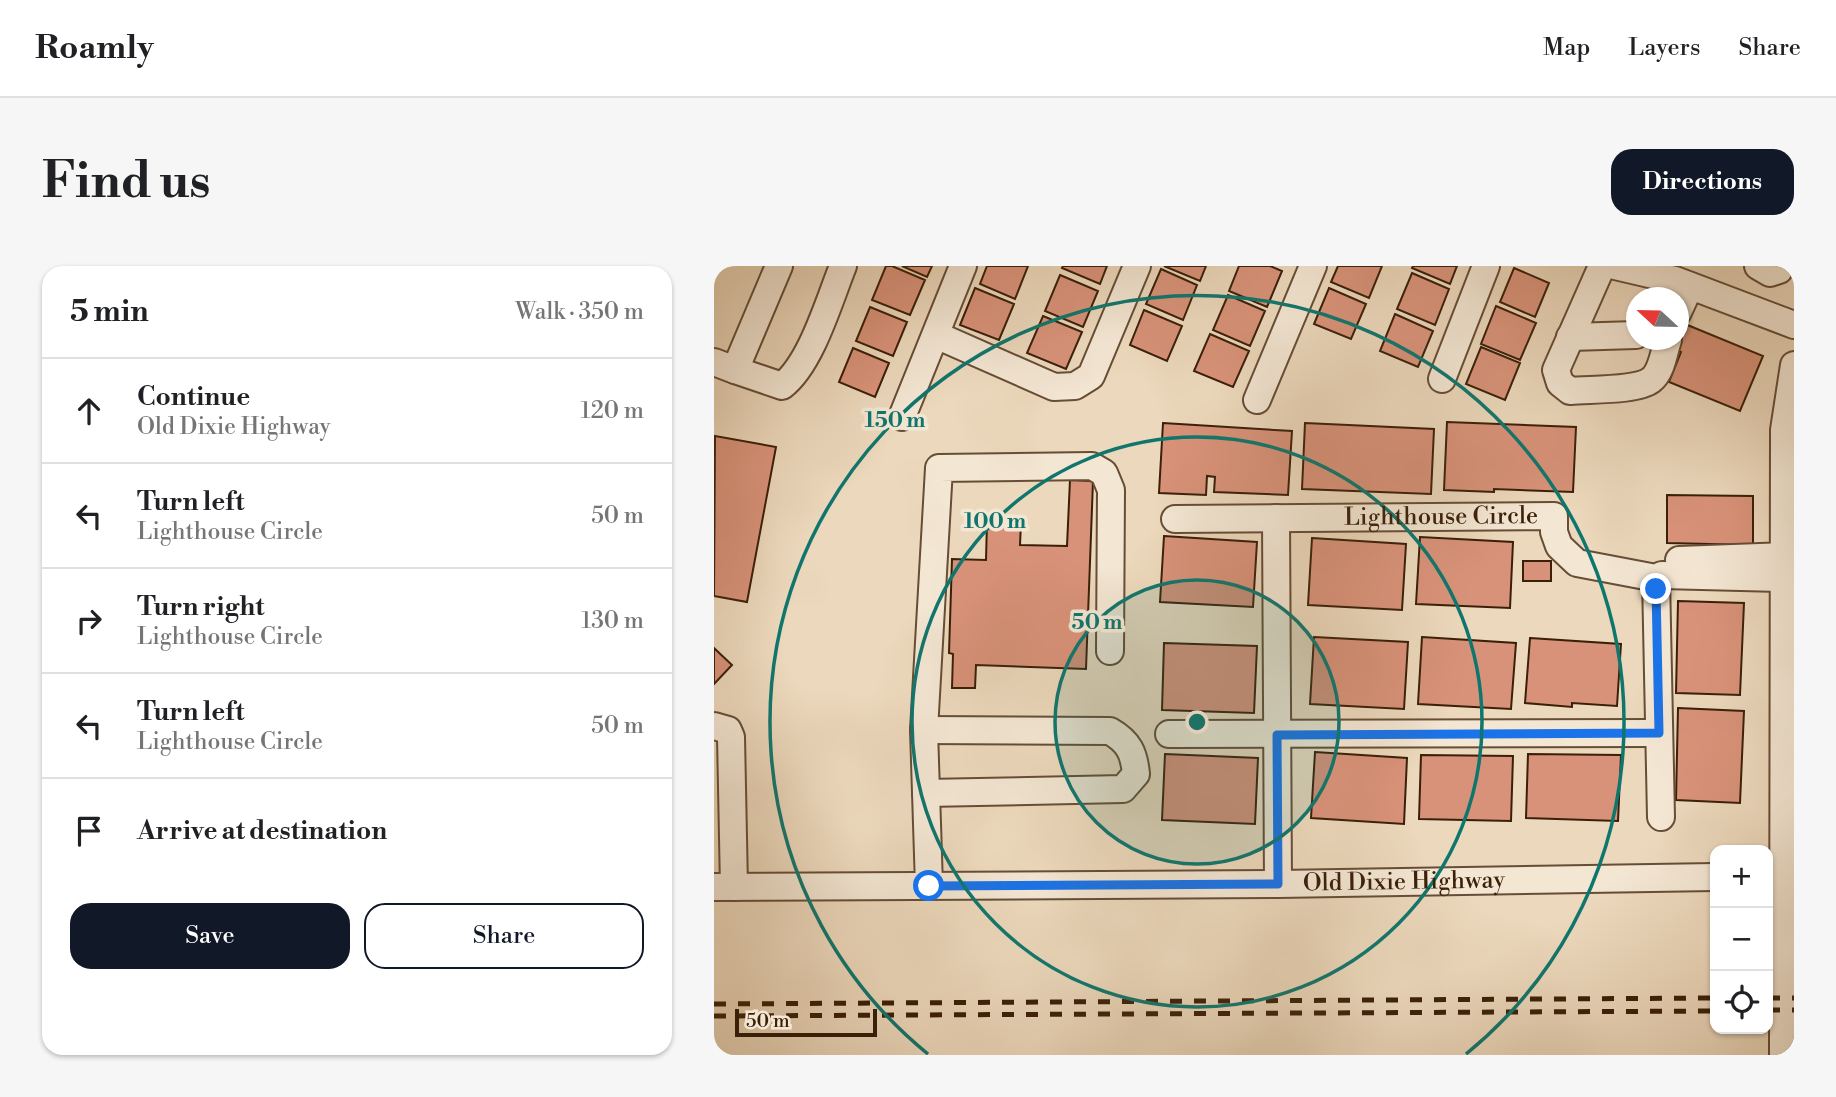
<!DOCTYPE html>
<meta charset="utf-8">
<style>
:root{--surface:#fff;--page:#f6f6f6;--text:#202124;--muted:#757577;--line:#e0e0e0;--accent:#111827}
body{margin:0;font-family:"Libre Bodoni",serif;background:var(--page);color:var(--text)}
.controls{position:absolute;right:21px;bottom:21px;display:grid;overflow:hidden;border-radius:14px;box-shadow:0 2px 5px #0004}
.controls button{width:63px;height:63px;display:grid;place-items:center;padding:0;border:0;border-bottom:2px solid var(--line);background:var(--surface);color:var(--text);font:35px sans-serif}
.compass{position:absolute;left:912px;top:21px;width:63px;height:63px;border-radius:50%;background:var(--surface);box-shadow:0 2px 5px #0004;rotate:292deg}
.scale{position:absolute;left:21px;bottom:18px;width:142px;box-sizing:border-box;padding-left:7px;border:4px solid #3a1f09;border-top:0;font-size:19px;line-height:24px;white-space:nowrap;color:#3a1f09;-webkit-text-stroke:5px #f3e6d3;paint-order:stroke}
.stop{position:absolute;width:21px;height:21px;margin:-16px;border:5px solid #1a73e8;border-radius:50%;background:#fff}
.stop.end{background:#1a73e8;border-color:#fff;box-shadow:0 2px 7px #0008}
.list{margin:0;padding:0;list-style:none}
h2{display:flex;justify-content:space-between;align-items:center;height:91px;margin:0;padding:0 28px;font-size:30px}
h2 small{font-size:23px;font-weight:400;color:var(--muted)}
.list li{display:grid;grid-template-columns:46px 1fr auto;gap:21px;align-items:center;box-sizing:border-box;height:105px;padding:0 28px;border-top:2px solid var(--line)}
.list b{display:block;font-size:26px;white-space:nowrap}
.list p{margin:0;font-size:23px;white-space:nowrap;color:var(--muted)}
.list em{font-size:23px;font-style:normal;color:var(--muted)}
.actions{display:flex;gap:14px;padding:21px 28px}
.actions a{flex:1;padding:16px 0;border:2px solid var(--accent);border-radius:21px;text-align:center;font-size:24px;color:var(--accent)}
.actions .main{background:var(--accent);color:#fff}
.icon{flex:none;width:38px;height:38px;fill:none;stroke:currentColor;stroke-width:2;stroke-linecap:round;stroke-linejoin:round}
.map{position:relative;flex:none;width:1080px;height:789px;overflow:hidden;border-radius:21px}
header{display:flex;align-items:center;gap:42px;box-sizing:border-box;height:98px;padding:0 35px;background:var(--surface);border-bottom:2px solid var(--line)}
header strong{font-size:33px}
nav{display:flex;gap:38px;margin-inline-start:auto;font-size:24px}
.intro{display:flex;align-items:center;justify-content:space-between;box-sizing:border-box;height:168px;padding:0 42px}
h1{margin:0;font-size:49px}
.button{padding:18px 32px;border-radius:21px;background:var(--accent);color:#fff;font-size:24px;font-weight:700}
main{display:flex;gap:42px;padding:0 42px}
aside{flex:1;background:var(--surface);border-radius:21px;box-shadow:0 2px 5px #0004}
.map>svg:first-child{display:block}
</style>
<header>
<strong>Roamly</strong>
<nav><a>Map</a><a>Layers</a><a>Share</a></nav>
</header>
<div class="intro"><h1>Find us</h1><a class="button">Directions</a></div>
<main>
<aside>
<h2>5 min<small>Walk · 350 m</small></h2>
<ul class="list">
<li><svg class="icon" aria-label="ahead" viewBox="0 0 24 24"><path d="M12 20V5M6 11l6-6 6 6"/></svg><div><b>Continue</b><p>Old Dixie Highway</p></div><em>120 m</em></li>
<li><svg class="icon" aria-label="left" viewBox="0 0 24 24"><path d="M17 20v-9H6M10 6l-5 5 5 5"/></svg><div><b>Turn left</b><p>Lighthouse Circle</p></div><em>50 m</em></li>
<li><svg class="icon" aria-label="right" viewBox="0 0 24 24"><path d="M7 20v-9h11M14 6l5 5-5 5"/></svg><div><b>Turn right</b><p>Lighthouse Circle</p></div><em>130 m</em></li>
<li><svg class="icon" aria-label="left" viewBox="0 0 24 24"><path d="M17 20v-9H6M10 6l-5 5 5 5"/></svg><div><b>Turn left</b><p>Lighthouse Circle</p></div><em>50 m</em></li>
<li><svg class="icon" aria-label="arrive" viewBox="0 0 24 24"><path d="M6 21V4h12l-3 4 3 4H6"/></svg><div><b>Arrive at destination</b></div></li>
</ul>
<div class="actions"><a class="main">Save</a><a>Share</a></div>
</aside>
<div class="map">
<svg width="1080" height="789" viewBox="0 0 1080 789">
<rect width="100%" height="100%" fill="#ecd8bc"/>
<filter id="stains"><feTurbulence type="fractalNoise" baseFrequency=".00286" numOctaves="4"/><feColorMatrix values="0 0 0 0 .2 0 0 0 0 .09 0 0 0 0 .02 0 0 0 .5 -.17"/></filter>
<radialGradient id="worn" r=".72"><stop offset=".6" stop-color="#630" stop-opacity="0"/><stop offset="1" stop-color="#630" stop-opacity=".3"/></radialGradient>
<path fill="#d89279" stroke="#3a1f09" stroke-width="2" d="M 172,0 L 178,0 L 211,14 L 196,49 L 158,34 Z
M 188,0 L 218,0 L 213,11 Z
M 273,0 L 314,0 L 301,33 L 266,18 Z
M 349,0 L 393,0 L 386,18 L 348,2 Z
M 450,0 L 492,0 L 486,15 Z
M 525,0 L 556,0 L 568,5 L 553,41 L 515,25 Z
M 624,0 L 668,0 L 655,32 L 617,16 Z
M 699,0 L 743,0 L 736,18 L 698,2 Z
M 800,2 L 835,17 L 821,51 L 786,36 Z
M 447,3 L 483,19 L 469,54 L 432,38 Z
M 698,7 L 735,23 L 721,59 L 683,43 Z
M 346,9 L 384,25 L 369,61 L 331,45 Z
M 261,22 L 300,38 L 285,74 L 246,59 Z
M 615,22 L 652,38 L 637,73 L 600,58 Z
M 514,29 L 551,45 L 536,80 L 499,64 Z
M 782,40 L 822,57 L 806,94 L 767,78 Z
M 156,41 L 193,56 L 179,90 L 142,75 Z
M 430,44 L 468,60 L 453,95 L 416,79 Z
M 681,48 L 719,65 L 704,101 L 666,85 Z
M 329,50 L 368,66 L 352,103 L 313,87 Z
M 971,58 L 1049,90 L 1026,145 L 955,116 L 967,86 L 960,83 Z
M 496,68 L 535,85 L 519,121 L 480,105 Z
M 767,81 L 806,97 L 791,134 L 752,118 Z
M 139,82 L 175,97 L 161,131 L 125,116 Z
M 733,156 L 862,161 L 859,226 L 780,223 L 780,226 L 730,224 Z
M 449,157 L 578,165 L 574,229 L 500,226 L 501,211 L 493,210 L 492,229 L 445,227 Z
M 591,157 L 720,163 L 717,228 L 588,223 Z
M 1,170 L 62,181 L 33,336 L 0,330 Z
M 356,214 L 379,215 L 372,403 L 262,399 L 261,422 L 238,422 L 239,388 L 235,387 L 238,293 L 272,294 L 273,255 L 307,256 L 306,279 L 353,280 Z
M 953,229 L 1039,230 L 1039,279 L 953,277 Z
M 450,270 L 543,276 L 539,341 L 446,336 Z
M 706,271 L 799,276 L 796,342 L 702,338 Z
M 598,272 L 692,278 L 688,344 L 594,339 Z
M 809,295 L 837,295 L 837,315 L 809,315 Z
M 964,335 L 1030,337 L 1026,429 L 962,427 Z
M 600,371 L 694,376 L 690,443 L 596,438 Z
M 708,371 L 802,377 L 797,443 L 704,438 Z
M 816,372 L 907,378 L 903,440 L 858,437 L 858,441 L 811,437 Z
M 450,377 L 543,380 L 540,447 L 448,444 Z
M 0,382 L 18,399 L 0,418 Z
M 964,442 L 1030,445 L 1026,537 L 962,534 Z
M 601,486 L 693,492 L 690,558 L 597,552 Z
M 451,488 L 544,492 L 541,558 L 448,554 Z
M 814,488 L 907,489 L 904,555 L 812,552 Z
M 707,489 L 799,490 L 797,555 L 705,553 Z"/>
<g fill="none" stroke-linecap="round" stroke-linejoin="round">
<g stroke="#664d36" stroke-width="30">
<g id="minor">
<path d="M 888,0 L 842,104 L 846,117 L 856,125 C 876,123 923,125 937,114 C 948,106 950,85 954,74"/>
<path d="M 901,0 L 961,14 L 1080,59"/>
<path d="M 1044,0 L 1056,7 L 1065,4 L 1066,0"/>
<path d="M 964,46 L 976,20"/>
<path d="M 222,69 L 340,121 L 361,120 L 377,110 L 423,0"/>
<path d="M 856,71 L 922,69"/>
<path d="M 0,96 L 21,104 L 65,0"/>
<path d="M 21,104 L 68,120 C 97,98 115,35 129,0"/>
<path d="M 728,113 L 772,0"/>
<path d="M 543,134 L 599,0"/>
<path d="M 188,151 L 249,0"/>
<path d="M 562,252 L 564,618"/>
<path id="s1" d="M 461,253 L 840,250 L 840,266 L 845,280 L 863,297 L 942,312 L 948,309 L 1070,312"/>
<path d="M 965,294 L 1070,290"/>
<path d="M 942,312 L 947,551"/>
<path d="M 0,460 L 14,464 L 17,471 L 20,621"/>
<path d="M 210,464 L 396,465 C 415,476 420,487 422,508 L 409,523 L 212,527"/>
<path d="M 455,468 L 945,467"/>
<path d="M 215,620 L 210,464 L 225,202 L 378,200 L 390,207 L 397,224 L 396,385"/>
<path id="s2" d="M 0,621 L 564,618 L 1001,611"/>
<path d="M 1069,789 L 1070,164 L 1080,99"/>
</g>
</g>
<use href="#minor" stroke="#f3e6d3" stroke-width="26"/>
<path stroke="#3a1f09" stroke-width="5" stroke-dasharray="12 12" stroke-linecap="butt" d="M 1054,732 L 1080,732
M 0,738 L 1001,732
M 1054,744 L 1080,744
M 0,750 L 1001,745"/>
</g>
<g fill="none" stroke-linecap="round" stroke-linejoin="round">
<path stroke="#1a73e8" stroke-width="9" d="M 215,620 L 564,618 L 563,469 L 945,467 L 942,323"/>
</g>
<circle cx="483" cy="456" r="142" fill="#0f766e" fill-opacity=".12"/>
<g fill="none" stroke="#0f766e" stroke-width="3.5">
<circle cx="483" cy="456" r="142"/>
<circle cx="483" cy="456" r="285"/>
<path d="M214 788A427 427 0 1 1 752 788"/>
</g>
<g text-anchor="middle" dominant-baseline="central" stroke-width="7" stroke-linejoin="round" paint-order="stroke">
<g font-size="24" fill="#3a1f09" stroke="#f3e6d3">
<text stroke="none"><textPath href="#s1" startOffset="266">Lighthouse Circle</textPath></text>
<text stroke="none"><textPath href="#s2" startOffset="690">Old Dixie Highway</textPath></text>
</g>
</g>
<circle cx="483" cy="456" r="10" fill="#0f766e" stroke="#f3e6d3" stroke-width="3.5"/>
<g font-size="21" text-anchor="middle" font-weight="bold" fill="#0f766e" stroke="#f3e6d3" stroke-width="7" stroke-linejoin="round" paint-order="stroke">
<text x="181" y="161">150 m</text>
<text x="281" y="262">100 m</text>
<text x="383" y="363">50 m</text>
</g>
<rect width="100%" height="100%" filter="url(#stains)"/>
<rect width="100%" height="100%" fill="url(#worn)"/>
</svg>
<div class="controls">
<button>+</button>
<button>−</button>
<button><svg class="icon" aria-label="locate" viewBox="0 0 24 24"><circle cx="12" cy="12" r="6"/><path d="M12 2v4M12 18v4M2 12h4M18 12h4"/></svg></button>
</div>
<svg class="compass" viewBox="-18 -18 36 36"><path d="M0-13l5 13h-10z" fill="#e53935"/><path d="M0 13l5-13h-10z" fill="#757577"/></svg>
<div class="scale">50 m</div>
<div class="stop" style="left:215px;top:620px"></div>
<div class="stop end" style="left:942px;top:323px"></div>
</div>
</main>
